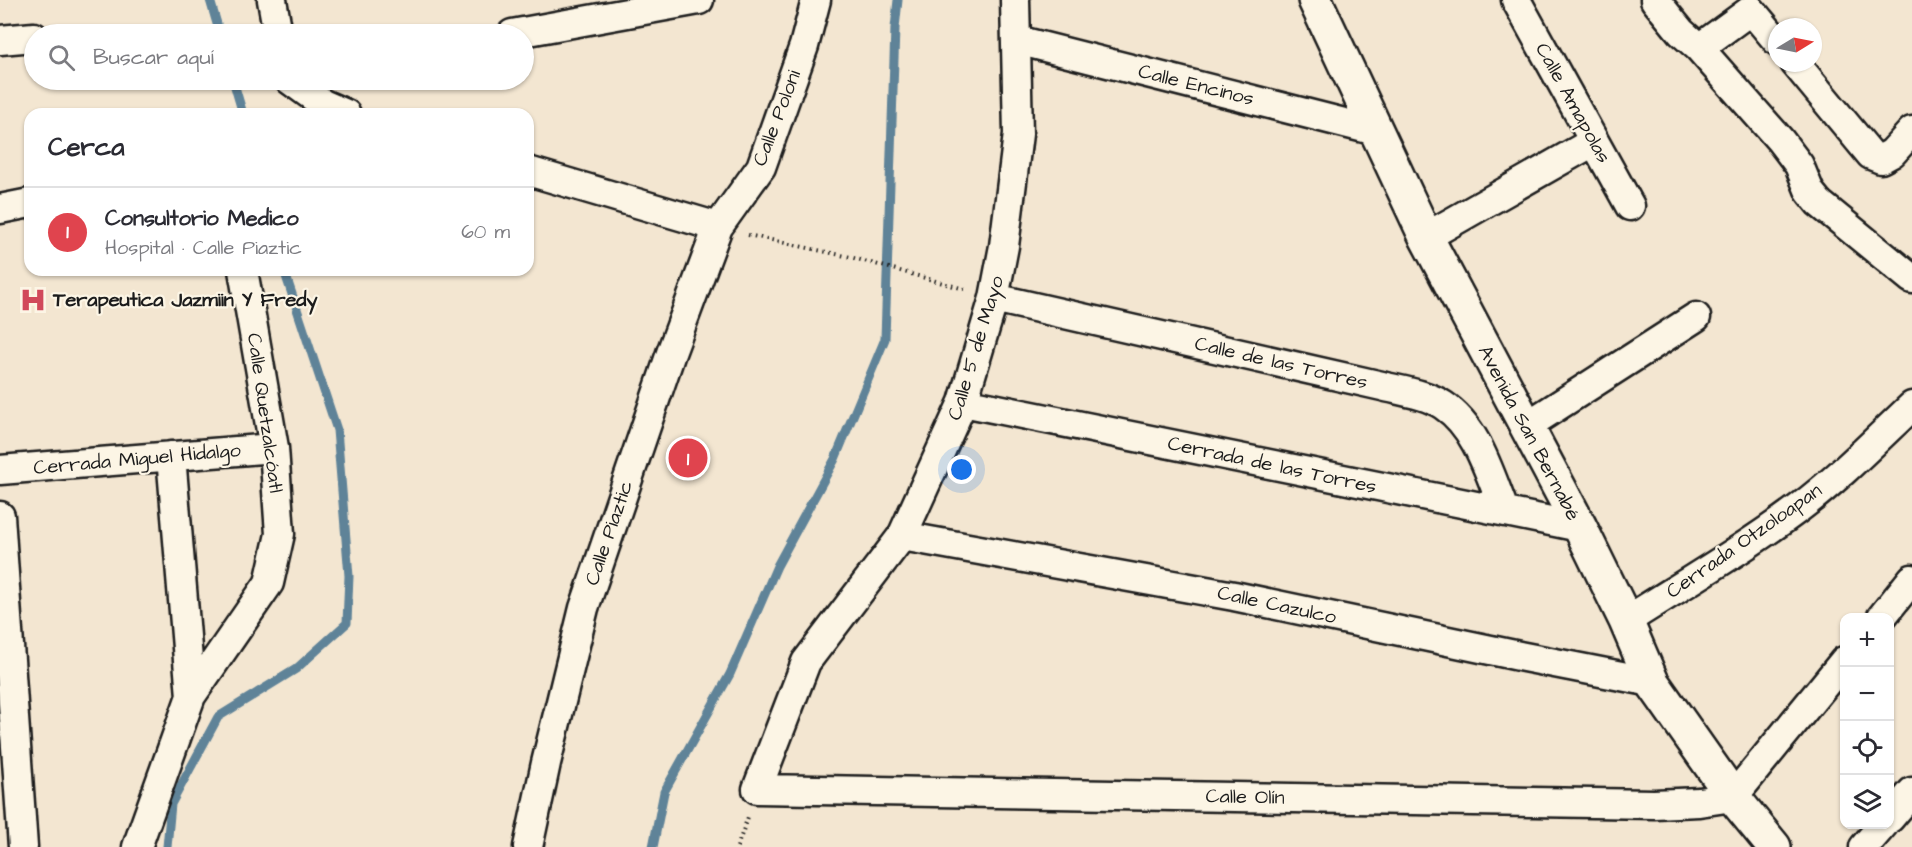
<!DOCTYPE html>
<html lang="es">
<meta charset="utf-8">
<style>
:root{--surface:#fff;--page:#f2f2f3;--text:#2b2b33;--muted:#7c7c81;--line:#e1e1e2;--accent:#7c3aed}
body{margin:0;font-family:"Architects Daughter",sans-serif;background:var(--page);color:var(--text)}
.controls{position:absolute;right:18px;bottom:18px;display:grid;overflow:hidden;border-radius:12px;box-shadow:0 2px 4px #0004}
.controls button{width:54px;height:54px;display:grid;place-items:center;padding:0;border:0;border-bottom:2px solid var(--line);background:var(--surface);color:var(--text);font:30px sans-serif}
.compass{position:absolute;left:1768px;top:18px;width:54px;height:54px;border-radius:50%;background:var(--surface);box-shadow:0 2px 4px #0004;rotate:80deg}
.you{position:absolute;left:962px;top:470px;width:21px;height:21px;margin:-15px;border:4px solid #fff;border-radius:50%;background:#1a73e8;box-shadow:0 0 0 9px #1a73e833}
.badge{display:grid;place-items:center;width:39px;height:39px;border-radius:50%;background:var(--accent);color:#fff;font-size:20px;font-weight:700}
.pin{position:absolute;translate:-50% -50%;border:3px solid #fff;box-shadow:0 2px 6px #0006}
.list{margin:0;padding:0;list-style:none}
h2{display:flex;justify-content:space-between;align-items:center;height:78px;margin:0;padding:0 24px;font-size:26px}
h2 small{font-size:20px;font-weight:400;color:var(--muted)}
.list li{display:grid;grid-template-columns:39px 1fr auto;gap:18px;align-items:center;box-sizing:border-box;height:90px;padding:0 24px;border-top:2px solid var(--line)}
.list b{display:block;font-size:22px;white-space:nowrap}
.list p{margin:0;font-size:20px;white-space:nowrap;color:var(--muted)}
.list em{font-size:20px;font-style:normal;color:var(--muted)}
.icon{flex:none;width:33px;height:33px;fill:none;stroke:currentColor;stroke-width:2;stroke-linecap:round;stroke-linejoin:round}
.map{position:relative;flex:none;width:1912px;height:847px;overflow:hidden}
.search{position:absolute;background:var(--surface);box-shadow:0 2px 4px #0004;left:24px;top:24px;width:510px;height:66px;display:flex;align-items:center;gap:15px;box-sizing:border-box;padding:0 21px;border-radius:33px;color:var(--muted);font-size:22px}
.panel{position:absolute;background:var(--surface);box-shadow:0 2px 4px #0004;left:24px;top:108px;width:510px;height:168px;border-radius:18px}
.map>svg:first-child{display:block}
</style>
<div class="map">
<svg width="1912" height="847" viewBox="0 0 1912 847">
<rect width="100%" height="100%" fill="#f3e6d1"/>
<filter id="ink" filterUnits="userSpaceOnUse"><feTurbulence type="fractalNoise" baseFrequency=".0167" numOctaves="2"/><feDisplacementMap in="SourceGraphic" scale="12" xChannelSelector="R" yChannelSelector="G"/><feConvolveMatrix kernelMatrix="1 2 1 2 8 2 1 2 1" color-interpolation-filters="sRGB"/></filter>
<g filter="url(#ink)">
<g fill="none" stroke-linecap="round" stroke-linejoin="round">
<path stroke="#5f8398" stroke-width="9" d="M 210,0 L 220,34
M 233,80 L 243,114
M 167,847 L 171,804 L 218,717 L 296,669 L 347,623 L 349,576 L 337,430 L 284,270
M 653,847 L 664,792 L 730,674 L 777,566 L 835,459 L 885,339 L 895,28 L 898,0"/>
<g stroke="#1c1c1c" stroke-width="33">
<path id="minor" d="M 272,0 L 278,34
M 1015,0 L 1018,134 L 1004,246 L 994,298 L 963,402 L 902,536 L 806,662 L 757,789 L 1654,804 L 1699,802 L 1733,797 L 1844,661
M 1516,0 L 1630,206
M 1655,0 L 1681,32 L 1699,48 L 1751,10 L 1777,41
M 512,34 L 699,0
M 0,40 L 34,37
M 1017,40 L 1376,131
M 1699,48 L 1780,140 L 1799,165 L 1810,192 L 1819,203 L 1912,279
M 1795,63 L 1871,155 L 1881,159 L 1892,153 L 1912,131
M 290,80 L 323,104 L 346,114
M 528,171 L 718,227
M 0,209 L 30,203
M 1426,237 L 1593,142
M 994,298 L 1382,386 C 1402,391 1426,394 1443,405 C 1478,428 1490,476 1505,512
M 963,402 L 1580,527
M 1525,427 L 1696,317
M 171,456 L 191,696
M 0,470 L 274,448
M 0,516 L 23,847
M 902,536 L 1234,596 L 1524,657 L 1652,682
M 1881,618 L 1912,579
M 1626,621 C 1684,584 1744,549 1799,508 C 1839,478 1875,441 1912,406
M 1890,818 L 1912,792
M 137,847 L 191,696 L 269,583 L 280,534 L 274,448 L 243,270
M 528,847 L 546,763 L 584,608 L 671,353 L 718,227 L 761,167 L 804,46 L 816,0
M 1864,847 L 1884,824"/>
</g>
<g stroke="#1c1c1c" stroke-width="38">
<path id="major" d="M 1315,0 L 1426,237 L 1580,527 L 1626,621 L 1652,682 L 1733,797 L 1774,847"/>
</g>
<path stroke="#1c1c1c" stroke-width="4" stroke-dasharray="1.5 4.5" stroke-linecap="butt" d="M 748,235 L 850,257 L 968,290
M 737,847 L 748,817"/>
<use href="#minor" stroke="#fcf5e5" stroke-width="28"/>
<use href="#major" stroke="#fcf5e5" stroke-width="33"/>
</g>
</g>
<defs>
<g id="hospital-bare" transform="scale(2.07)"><path d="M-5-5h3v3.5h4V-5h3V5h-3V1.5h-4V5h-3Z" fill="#d1495b" stroke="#fcf5e5" stroke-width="2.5" paint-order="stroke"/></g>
</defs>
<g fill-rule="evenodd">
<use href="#hospital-bare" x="33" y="300"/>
</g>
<g text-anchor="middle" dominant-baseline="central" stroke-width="4.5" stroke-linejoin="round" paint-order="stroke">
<g font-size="20" fill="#1c1c1c" stroke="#fcf5e5">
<text transform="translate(1196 85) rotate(14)">Calle Encinos</text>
<text transform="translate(1573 103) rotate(61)">Calle Amapolas</text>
<text transform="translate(777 118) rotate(-69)">Calle Poloni</text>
<text transform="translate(976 348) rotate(-73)">Calle 5 de Mayo</text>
<text transform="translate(1281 363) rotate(13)">Calle de las Torres</text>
<text transform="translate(265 413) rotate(82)">Calle Quetzalcóatl</text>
<text transform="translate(1529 433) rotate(62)">Avenida San Bernabé</text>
<text transform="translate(137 459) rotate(-5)">Cerrada Miguel Hidalgo</text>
<text transform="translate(1272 465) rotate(12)">Cerrada de las Torres</text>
<text transform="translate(609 533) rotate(-71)">Calle Piaztic</text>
<text transform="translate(1744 541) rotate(-35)">Cerrada Otzoloapan</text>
<text transform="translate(1277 605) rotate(12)">Calle Cazulco</text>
<text transform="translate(1245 797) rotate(1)">Calle Olín</text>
</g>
<g font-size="20" font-weight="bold" fill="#1c1c1c" stroke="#fcf5e5" text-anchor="start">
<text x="53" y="300">Terapeutica Jazmiin Y Fredy</text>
</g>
</g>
</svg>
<div class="controls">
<button>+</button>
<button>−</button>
<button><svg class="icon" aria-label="locate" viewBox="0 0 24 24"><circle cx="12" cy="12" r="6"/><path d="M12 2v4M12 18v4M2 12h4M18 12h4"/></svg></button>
<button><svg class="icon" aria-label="layers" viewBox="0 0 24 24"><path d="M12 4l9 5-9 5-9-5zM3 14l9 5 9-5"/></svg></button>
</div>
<svg class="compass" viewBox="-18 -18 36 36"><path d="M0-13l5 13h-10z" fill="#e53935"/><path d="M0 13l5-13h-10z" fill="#7c7c81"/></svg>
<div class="you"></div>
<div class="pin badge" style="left:688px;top:458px;background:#e0444e">1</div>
<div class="search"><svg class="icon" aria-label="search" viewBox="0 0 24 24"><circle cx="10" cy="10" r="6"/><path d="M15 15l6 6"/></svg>Buscar aquí</div>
<section class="panel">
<h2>Cerca<small></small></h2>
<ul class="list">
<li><span class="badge" style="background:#e0444e">1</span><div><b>Consultorio Medico</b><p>Hospital · Calle Piaztic</p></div><em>60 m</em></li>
</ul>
</section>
</div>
